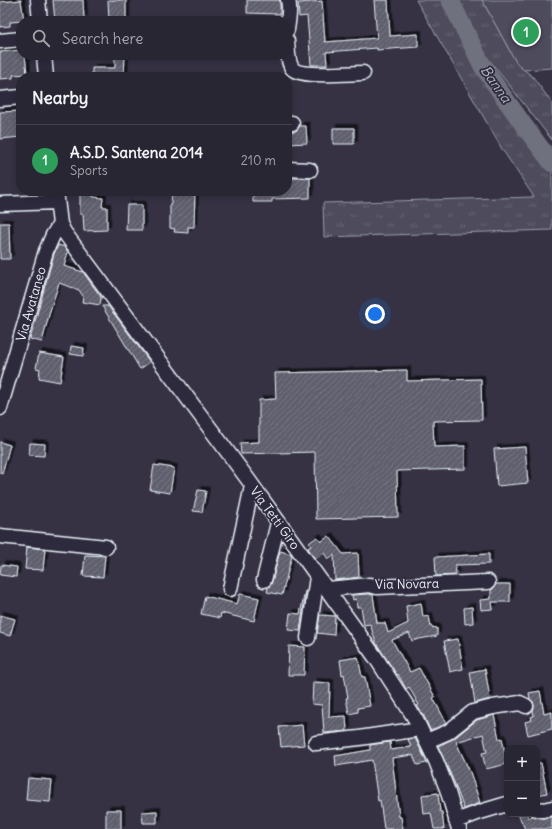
<!DOCTYPE html>
<meta charset="utf-8">
<style>
:root{--surface:#282633;--page:#302e3b;--text:#f1f3f6;--muted:#a5a5ac;--line:#44434e;--accent:#95b2f1}
body{margin:0;font-family:Delius,sans-serif;background:var(--page);color:var(--text)}
.controls{position:absolute;right:12px;bottom:12px;display:grid;overflow:hidden;border-radius:8px;box-shadow:0 2px 6px #0003}
.controls button{width:36px;height:36px;display:grid;place-items:center;padding:0;border:0;border-bottom:1px solid var(--line);background:var(--surface);color:var(--text);font:20px sans-serif}
.you{position:absolute;left:375px;top:314px;width:14px;height:14px;margin:-10px;border:3px solid #fff;border-radius:50%;background:#1a73e8;box-shadow:0 0 0 6px #1a73e833}
.badge{display:grid;place-items:center;width:26px;height:26px;border-radius:50%;background:var(--accent);color:#fff;font-size:13px;font-weight:700}
.pin{position:absolute;translate:-50% -50%;border:2px solid #fff;box-shadow:0 1px 4px #0006}
.list{margin:0;padding:0;list-style:none}
h2{display:flex;justify-content:space-between;align-items:center;height:52px;margin:0;padding:0 16px;font-size:17px}
h2 small{font-size:13px;font-weight:400;color:var(--muted)}
.list li{display:grid;grid-template-columns:26px 1fr auto;gap:12px;align-items:center;box-sizing:border-box;height:72px;padding:0 16px;border-top:1px solid var(--line)}
.list b{display:block;font-size:15px;white-space:nowrap}
.list p{margin:0;font-size:13px;white-space:nowrap;color:var(--muted)}
.list em{font-size:13px;font-style:normal;color:var(--muted)}
.icon{flex:none;width:22px;height:22px;fill:none;stroke:currentColor;stroke-width:2;stroke-linecap:round;stroke-linejoin:round}
.map{position:relative;flex:none;width:552px;height:829px;overflow:hidden}
.search{position:absolute;background:var(--surface);box-shadow:0 2px 6px #0003;left:16px;top:16px;width:276px;height:44px;display:flex;align-items:center;gap:10px;box-sizing:border-box;padding:0 14px;border-radius:16px;color:var(--muted);font-size:15px}
.panel{position:absolute;background:var(--surface);box-shadow:0 2px 6px #0003;left:16px;top:72px;width:276px;height:124px;border-radius:16px}
.map>svg:first-child{display:block}
</style>
<div class="map">
<svg width="552" height="829" viewBox="0 0 552 829">
<defs>
<pattern id="grass-tufts" width="24" height="20" patternUnits="userSpaceOnUse"><rect width="24" height="20" fill="#4d4b5c"/><path d="M3 7l-1-3M5 7V3M7 7l1-3M15 17l-1-3M17 17v-4M19 17l1-3" fill="none" stroke="#676574"/></pattern>
<pattern id="building-hatch" width="6" height="6" patternUnits="userSpaceOnUse"><rect width="6" height="6" fill="#605e6e"/><path d="M-1 1l2-2M0 6l6-6M5 7l2-2" fill="none" stroke="#777683"/></pattern>
<filter id="shadow"><feDropShadow dx="3.5" dy="-3.5" stdDeviation="0" flood-color="#0009"/></filter>
</defs>
<rect width="100%" height="100%" fill="#363244"/>
<filter id="ink" filterUnits="userSpaceOnUse"><feTurbulence type="fractalNoise" baseFrequency=".025" numOctaves="2"/><feDisplacementMap in="SourceGraphic" scale="8" xChannelSelector="R" yChannelSelector="G"/><feConvolveMatrix kernelMatrix="1 2 1 2 8 2 1 2 1" color-interpolation-filters="sRGB"/></filter>
<g filter="url(#ink)">
<path fill="url(#grass-tufts)" stroke="#9a9eaa" d="M 416,0 L 442,0 L 472,56 L 494,94 L 552,168 L 552,230 L 324,237 L 323,203 L 534,197 L 502,149 Z
M 457,0 L 482,0 L 517,64 L 533,77 L 552,103 L 552,140 L 487,57 Z"/>
<path fill="#4d4b5c" stroke="#9a9eaa" d="M 482,0 L 552,0 L 552,68 L 524,70 L 517,64 Z"/>
<g fill="none" stroke-linecap="round" stroke-linejoin="round">
<path stroke="#70717f" stroke-width="18" d="M 450,0 L 483,67 L 525,127 L 552,163"/>
</g>
<path fill="url(#building-hatch)" stroke="#e8f1f8" filter="url(#shadow)" d="M 21,0 L 24,21 L 10,22 L 10,26 L 0,27 L 0,2 Z
M 53,0 L 83,0 L 84,19 L 55,21 Z
M 108,0 L 126,0 L 126,21 L 109,21 Z
M 247,0 L 280,0 L 280,14 L 247,13 Z
M 374,0 L 388,0 L 390,36 L 418,34 L 418,47 L 377,50 L 377,48 L 326,52 L 327,65 L 311,65 L 307,16 L 299,17 L 298,3 L 322,1 L 325,42 L 377,38 Z
M 21,50 L 21,55 L 25,55 L 27,74 L 13,75 L 13,78 L 0,79 L 0,52 Z
M 115,55 L 125,55 L 124,77 L 92,77 L 92,68 L 115,68 Z
M 21,111 L 21,137 L 0,139 L 0,112 Z
M 300,126 L 306,126 L 307,143 L 288,144 L 287,132 L 296,131 Z
M 333,128 L 354,128 L 354,144 L 333,144 Z
M 287,178 L 310,178 L 310,198 L 272,199 L 272,202 L 253,202 L 253,191 L 287,191 Z
M 80,191 L 93,191 L 93,197 L 103,198 L 102,207 L 107,207 L 107,230 L 84,231 L 83,214 L 80,214 Z
M 172,191 L 195,191 L 194,227 L 188,227 L 188,233 L 174,232 L 175,229 L 170,228 L 170,203 L 171,203 Z
M 127,205 L 142,205 L 142,230 L 126,230 Z
M 0,223 L 9,223 L 10,259 L 0,259 Z
M 58,245 L 65,247 L 68,252 L 64,266 L 83,272 L 101,297 L 100,305 L 82,302 L 83,296 L 79,290 L 59,283 L 50,311 L 42,342 L 30,339 L 54,254 Z
M 102,306 L 108,306 L 150,362 L 140,369 Z
M 71,346 L 84,348 L 83,356 L 70,354 Z
M 39,353 L 64,357 L 60,382 L 39,378 L 40,369 L 36,368 Z
M 407,370 L 407,381 L 481,379 L 482,420 L 433,421 L 434,447 L 465,446 L 465,469 L 397,471 L 398,517 L 316,519 L 315,452 L 241,454 L 240,443 L 259,442 L 259,400 L 276,399 L 275,373 Z
M 0,442 L 10,445 L 2,474 L 0,473 Z
M 30,443 L 45,444 L 44,456 L 29,455 Z
M 525,447 L 528,483 L 497,486 L 494,449 Z
M 154,465 L 174,468 L 170,493 L 150,490 Z
M 198,490 L 206,491 L 202,512 L 193,511 Z
M 329,536 L 343,554 L 358,553 L 359,577 L 335,580 L 334,555 L 328,559 L 324,553 L 315,559 L 308,548 L 311,546 L 309,543 L 317,537 L 321,542 Z
M 27,547 L 45,549 L 43,570 L 25,569 Z
M 280,551 L 291,554 L 292,555 L 282,595 L 267,592 L 268,587 L 270,586 L 272,582 Z
M 489,554 L 489,564 L 455,565 L 456,575 L 436,576 L 435,557 Z
M 85,555 L 105,556 L 103,577 L 83,576 Z
M 1,565 L 17,567 L 16,577 L 0,575 Z
M 496,584 L 510,584 L 510,602 L 492,602 L 493,609 L 481,610 L 480,600 L 491,599 L 491,590 L 493,589 Z
M 305,591 L 306,591 L 300,631 L 288,630 L 290,613 L 300,614 Z
M 240,594 L 259,598 L 254,621 L 221,613 L 220,618 L 201,614 L 205,596 L 237,604 Z
M 369,594 L 373,595 L 377,623 L 385,623 L 388,633 L 408,623 L 406,606 L 421,603 L 423,617 L 429,616 L 431,627 L 437,628 L 437,636 L 419,639 L 412,641 L 409,633 L 392,640 L 410,672 L 419,668 L 435,697 L 433,698 L 446,722 L 444,725 L 430,730 L 424,716 L 417,706 L 419,705 L 409,687 L 406,689 L 398,674 L 397,675 L 376,643 L 370,624 L 364,625 L 361,607 L 357,607 L 356,599 L 353,600 L 352,595 Z
M 472,607 L 473,623 L 465,624 L 464,608 Z
M 0,615 L 15,619 L 10,636 L 0,633 Z
M 320,615 L 335,616 L 334,635 L 317,633 Z
M 458,639 L 463,669 L 450,672 L 444,641 Z
M 289,646 L 305,647 L 304,675 L 288,675 Z
M 358,657 L 362,677 L 365,677 L 370,706 L 358,708 L 358,712 L 349,714 L 346,698 L 348,698 L 344,674 L 342,675 L 340,660 Z
M 485,669 L 490,699 L 475,703 L 470,672 Z
M 313,682 L 330,683 L 329,717 L 346,716 L 347,731 L 324,733 L 322,705 L 312,704 Z
M 540,691 L 544,714 L 552,712 L 552,729 L 528,735 L 525,722 L 532,720 L 531,717 L 534,716 L 533,711 L 534,706 L 533,702 L 530,699 L 529,693 Z
M 494,715 L 499,739 L 502,738 L 507,764 L 486,769 L 482,753 L 487,752 L 483,734 L 456,742 L 470,772 L 480,803 L 464,809 L 454,782 L 438,746 L 453,739 L 477,720 Z
M 302,725 L 304,745 L 281,747 L 279,727 Z
M 415,738 L 427,763 L 417,765 L 413,755 L 392,758 L 399,817 L 401,817 L 403,829 L 384,829 L 380,800 L 378,801 L 372,760 L 336,766 L 335,756 L 370,750 L 370,745 L 390,742 L 391,750 L 411,747 L 408,739 Z
M 537,763 L 541,763 L 547,793 L 537,795 Z
M 28,778 L 52,780 L 50,802 L 26,800 Z
M 438,793 L 440,812 L 442,812 L 444,829 L 434,829 L 431,813 L 424,814 L 422,795 Z
M 106,810 L 121,810 L 121,829 L 106,829 Z
M 157,811 L 157,823 L 143,823 L 142,812 Z
M 518,814 L 527,814 L 529,818 L 532,816 L 542,818 L 552,817 L 552,829 L 525,829 Z"/>
<g fill="none" stroke-linecap="round" stroke-linejoin="round">
<g stroke="#e8f1f8" stroke-width="17">
<path id="minor" d="M 38,0 L 40,21
M 287,30 C 288,20 291,10 288,0
M 0,41 L 21,39
M 287,41 C 288,49 287,61 292,68 C 299,78 350,73 363,73
M 44,55 L 46,77
M 0,99 L 21,97
M 287,123 L 292,123
M 287,169 L 310,170
M 56,191 L 60,224 L 64,232 L 247,478 L 376,658 L 416,720 L 436,761 L 447,789 L 459,829
M 0,204 L 57,202
M 0,408 L 46,251 L 53,235 L 60,224
M 0,536 L 106,547
M 264,580 L 278,523
M 230,589 L 252,486
M 327,589 L 370,585 L 377,587 L 488,582
M 308,638 L 317,577
M 427,741 L 448,732 L 473,712 L 493,707 L 520,703 L 526,706
M 316,743 L 359,738 L 420,729
M 537,809 L 543,810 L 552,808
M 456,821 L 480,812 L 507,804"/>
</g>
<use href="#minor" stroke="#2f2a3d" stroke-width="14"/>
</g>
</g>
<g text-anchor="middle" dominant-baseline="central" stroke-width="3.5" stroke-linejoin="round" paint-order="stroke">
<g font-size="13" fill="#e8f1f8" stroke="#2f2a3d">
<text transform="translate(31 304) rotate(-74)">Via Avataneo</text>
<text transform="translate(275 518) rotate(54)">Via Tetti Giro</text>
<text transform="translate(407 584) rotate(-1)">Via Novara</text>
</g>
<g font-size="14" font-style="italic" fill="#b2b7c2" stroke="#2f2a3d">
<text transform="translate(496 84) rotate(55)">Banna</text>
</g>
</g>
</svg>
<div class="controls">
<button>+</button>
<button>−</button>
</div>
<div class="you"></div>
<div class="pin badge" style="left:526px;top:32px;background:#2e9e5b">1</div>
<div class="search"><svg class="icon" aria-label="search" viewBox="0 0 24 24"><circle cx="10" cy="10" r="6"/><path d="M15 15l6 6"/></svg>Search here</div>
<section class="panel">
<h2>Nearby<small></small></h2>
<ul class="list">
<li><span class="badge" style="background:#2e9e5b">1</span><div><b>A.S.D. Santena 2014</b><p>Sports</p></div><em>210 m</em></li>
</ul>
</section>
</div>
